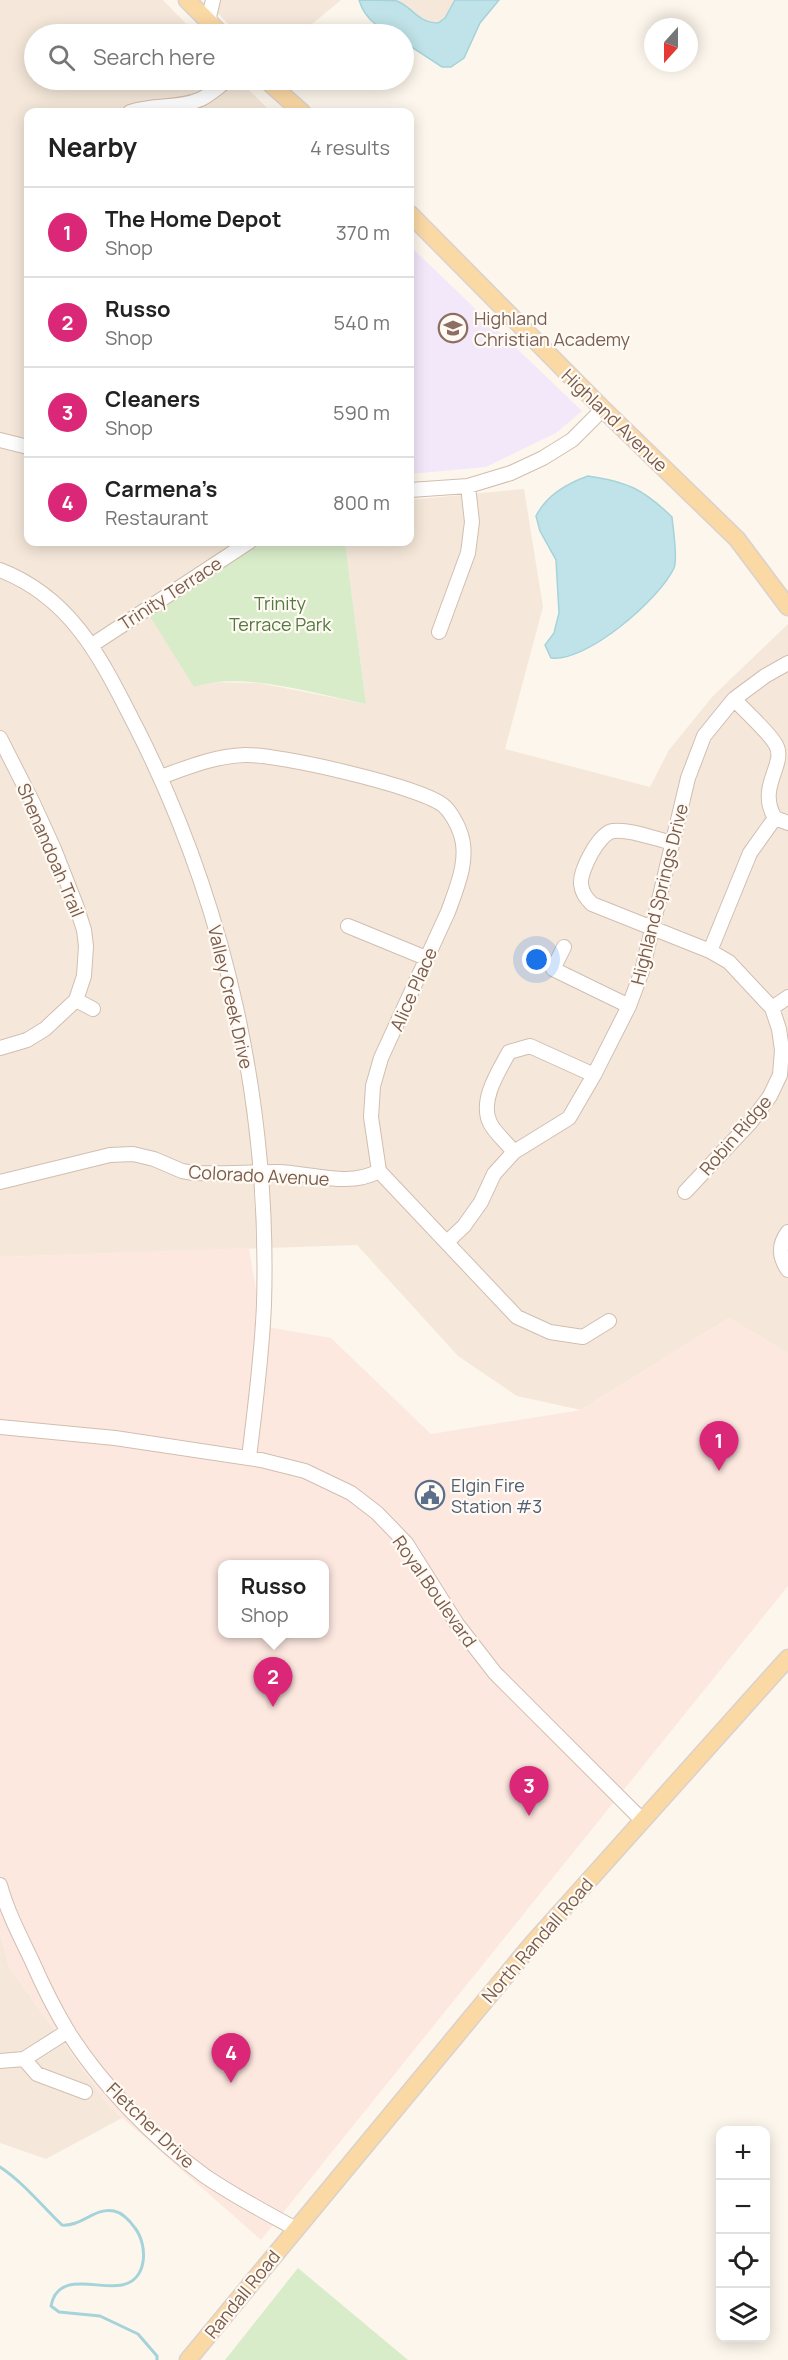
<!DOCTYPE html>
<meta charset="utf-8">
<style>
:root{--surface:#fff;--page:#f6f6f6;--text:#222;--muted:#767676;--line:#e0e0e0;--accent:#db2777}
body{margin:0;font-family:Manrope,sans-serif;background:var(--page);color:var(--text)}
.controls{position:absolute;right:18px;bottom:18px;display:grid;overflow:hidden;border-radius:12px;box-shadow:0 3px 15px #0003}
.controls button{width:54px;height:54px;display:grid;place-items:center;padding:0;border:0;border-bottom:2px solid var(--line);background:var(--surface);color:var(--text);font:30px sans-serif}
.compass{position:absolute;left:644px;top:18px;width:54px;height:54px;border-radius:50%;background:var(--surface);box-shadow:0 3px 15px #0003;rotate:201deg}
.you{position:absolute;left:537px;top:960px;width:21px;height:21px;margin:-15px;border:4px solid #fff;border-radius:50%;background:#1a73e8;box-shadow:0 0 0 9px #1a73e833}
.badge{display:grid;place-items:center;width:39px;height:39px;border-radius:50%;background:var(--accent);color:#fff;font-size:20px;font-weight:700}
.pin{position:absolute;translate:-50% -50px;filter:drop-shadow(0 2px 3px #0008)}
.pin::after{content:'';position:absolute;top:32px;width:21px;height:18px;background:inherit;clip-path:polygon(0 0,100% 0,50% 100%)}
.popup{position:absolute;left:218px;top:1560px;width:111px;height:78px;box-sizing:border-box;display:grid;place-content:center;border-radius:12px;background:var(--surface);filter:drop-shadow(0 2px 4px #0005);font-size:20px;white-space:nowrap;color:var(--muted)}
.popup b{font-size:22px;color:var(--text)}
.popup::after{content:'';position:absolute;left:50%;top:100%;margin-left:-12px;border:12px solid transparent;border-top-color:var(--surface)}
.list{margin:0;padding:0;list-style:none}
h2{display:flex;justify-content:space-between;align-items:center;height:78px;margin:0;padding:0 24px;font-size:26px}
h2 small{font-size:20px;font-weight:400;color:var(--muted)}
.list li{display:grid;grid-template-columns:39px 1fr auto;gap:18px;align-items:center;box-sizing:border-box;height:90px;padding:0 24px;border-top:2px solid var(--line)}
.list b{display:block;font-size:22px;white-space:nowrap}
.list p{margin:0;font-size:20px;white-space:nowrap;color:var(--muted)}
.list em{font-size:20px;font-style:normal;color:var(--muted)}
.icon{flex:none;width:33px;height:33px;fill:none;stroke:currentColor;stroke-width:2;stroke-linecap:round;stroke-linejoin:round}
.map{position:relative;flex:none;width:788px;height:2360px;overflow:hidden}
.search{position:absolute;background:var(--surface);box-shadow:0 3px 15px #0003;left:24px;top:24px;width:390px;height:66px;display:flex;align-items:center;gap:15px;box-sizing:border-box;padding:0 21px;border-radius:33px;color:var(--muted);font-size:22px}
.panel{position:absolute;background:var(--surface);box-shadow:0 3px 15px #0003;left:24px;top:108px;width:390px;height:438px;border-radius:12px}
.map>svg:first-child{display:block}
</style>
<div class="map">
<svg width="788" height="2360" viewBox="0 0 788 2360">
<rect width="100%" height="100%" fill="#fdf6ec"/>
<path fill="#f5e8da" d="M 0,0 L 163,0 L 196,34 L 34,34 L 34,80 L 239,80 L 271,112 L 28,112 L 28,542 L 246,542 L 206,682 L 259,683 L 366,704 L 345,542 L 410,542 L 410,500 L 524,489 L 543,607 L 505,749 L 650,787 L 669,750 L 713,696 L 788,624 L 788,1353 L 729,1318 L 581,1410 L 517,1396 L 458,1356 L 357,1245 L 0,1257 Z
M 205,0 L 341,0 L 300,34 L 238,34 Z
M 396,0 L 455,0 L 445,18 L 438,23 L 428,23 L 418,17 Z
M 0,1932 L 9,1967 L 110,2107 L 122,2118 L 46,2159 L 0,2143 Z"/>
<path fill="#fde8e0" fill-rule="evenodd" d="M 249,1248 L 262,1326 L 331,1338 L 431,1434 L 581,1410 L 729,1318 L 788,1353 L 788,1586 L 261,2240 L 110,2107 L 9,1967 L 0,1932 L 0,1257 ZM 222,1564 L 324,1564 L 324,1634 L 222,1634 Z"/>
<path fill="#f3e8fa" d="M 410,246 L 582,411 L 556,433 L 486,467 L 410,474 Z"/>
<path fill="#d8ecc9" d="M 261,542 L 345,542 L 366,704 C 319,695 240,670 194,687 L 149,615 Z
M 298,2268 L 408,2360 L 225,2360 Z"/>
<path fill="#bfe3e8" stroke="#a5d3da" stroke-width="1.5" d="M 359,0 C 369,0 388,0 397,1 C 414,8 416,22 438,23 L 445,18 L 455,0 L 499,0 L 480,23 L 464,58 L 451,67 L 442,67 L 404,42 L 404,34 C 383,34 365,20 359,0 Z
M 588,476 C 628,482 643,489 672,517 C 673,528 678,559 674,568 C 660,599 586,663 551,658 L 545,645 L 554,633 L 559,613 L 556,560 L 540,531 L 536,516 C 547,495 566,484 588,476 Z"/>
<g fill="none" stroke-linecap="round" stroke-linejoin="round">
<path stroke="#a5d3da" stroke-width="3" d="M 0,2167 C 24,2183 42,2206 62,2225 C 81,2227 95,2207 114,2211 C 123,2213 130,2221 135,2228 C 148,2245 148,2280 122,2285 C 98,2290 58,2270 51,2306 L 59,2312 L 100,2316 L 138,2334 L 157,2356 L 157,2360"/>
<g stroke="#d1beb0" stroke-width="16">
<path id="minor" d="M 213,0 L 209,17 L 213,27
M 130,112 C 153,104 179,109 201,99 C 211,94 219,86 228,80
M 0,440 L 28,447
M 410,490 L 468,486 L 511,473 L 543,458 L 572,440 L 603,409
M 0,570 C 74,599 102,661 136,727 C 226,904 270,1105 264,1304 C 262,1356 255,1407 249,1458
M 439,632 L 468,553 L 472,522 L 468,486
M 92,645 L 249,542
M 734,699 C 745,711 769,732 776,745 C 787,764 756,787 775,818 L 788,823
M 0,738 L 33,803 L 54,849 L 76,905 L 84,930 L 86,946 L 84,976 L 76,1000 L 45,1029 L 27,1040 L 0,1048
M 161,777 C 188,767 215,756 245,755 C 278,754 418,786 443,805 C 450,811 457,823 460,832 C 470,858 457,887 448,912 L 381,1058 L 373,1086 L 371,1117 L 379,1171 L 517,1317 L 550,1332 L 583,1337 L 609,1321
M 673,843 C 655,839 631,829 613,831 C 599,833 580,870 581,884 C 582,893 586,898 592,904 L 710,951 L 729,962 L 772,1008 L 779,1029 L 782,1050 L 780,1075 L 770,1096 L 750,1123 L 685,1192
M 348,926 L 426,958
M 564,947 L 553,969 L 629,1006
M 710,951 L 750,853 L 775,818
M 76,1000 L 93,1009
M 772,1008 L 788,997
M 514,1152 C 507,1143 495,1133 490,1123 C 479,1100 499,1071 509,1052 L 530,1046 L 594,1075
M 0,1182 L 110,1155 L 133,1154 L 154,1159 L 182,1171 L 194,1173 C 222,1174 250,1172 278,1172 C 312,1173 348,1188 379,1171
M 788,1232 C 778,1245 779,1257 788,1270
M 447,1242 L 464,1226 L 481,1202 L 494,1174 L 514,1152 L 569,1118 L 594,1075 L 629,1006 L 642,971 L 688,778 L 704,736 L 734,699 L 765,676 L 788,663
M 0,1427 L 115,1438 L 261,1460 L 305,1471 L 351,1493 L 377,1513 L 406,1543 L 457,1624 L 495,1673 L 642,1820
M 0,1885 C 7,1911 20,1936 32,1961 C 42,1984 54,2008 67,2030 C 99,2082 155,2140 205,2176 C 234,2196 265,2212 296,2229
M 24,2059 L 37,2074 L 85,2092
M 0,2061 L 24,2059 L 68,2031"/>
</g>
<g stroke="#dad1cd" stroke-width="19">
<path id="major" d="M 187,0 L 221,34
M 266,80 L 302,112
M 410,214 L 603,409 L 737,539 L 788,607
M 188,2360 L 532,1944 L 788,1658"/>
</g>
<use href="#minor" stroke="#fff" stroke-width="14"/>
<use href="#major" stroke="#fbd9a5" stroke-width="16"/>
</g>
<defs>
<g id="school-ring" transform="scale(1.5)"><circle r="9.5" fill="#fffaf3" stroke="#8d6e63" stroke-width="1.5"/><path d="M0-5L7-2L0 1L-7-2ZM-4 1L0 2.5L4 1V4Q0 6-4 4Z" fill="#8d6e63"/></g>
<g id="civic-ring" transform="scale(1.5)"><circle r="9.5" fill="#fffaf3" stroke="#5c6f8a" stroke-width="1.5"/><path d="M-.6-6.5H3V-4.5H.6V-3L4-1V1h2V6H-6V1h2V-1L-.6-3ZM-1.2 2.5V6h2.4V2.5Z" fill="#5c6f8a"/></g>
</defs>
<g fill-rule="evenodd">
<use href="#school-ring" x="453" y="328"/>
<use href="#civic-ring" x="430" y="1495"/>
</g>
<g text-anchor="middle" dominant-baseline="central" stroke-width="4.5" stroke-linejoin="round" paint-order="stroke">
<g font-size="18" fill="#785e54" stroke="#fffaf3" text-anchor="start">
<text x="474" y="318">Highland<tspan x="474" dy="21">Christian Academy</tspan></text>
</g>
<g font-size="18" fill="#7a5c4d" stroke="#fffaf3">
<text transform="translate(615 420) rotate(44)">Highland Avenue</text>
<text transform="translate(170 593) rotate(-33)">Trinity Terrace</text>
<text transform="translate(51 850) rotate(67)">Shenandoah Trail</text>
<text transform="translate(659 894) rotate(-76)">Highland Springs Drive</text>
<text transform="translate(413 989) rotate(-66)">Alice Place</text>
<text transform="translate(231 997) rotate(77)">Valley Creek Drive</text>
<text transform="translate(735 1135) rotate(-49)">Robin Ridge</text>
<text transform="translate(259 1175) rotate(3)">Colorado Avenue</text>
<text transform="translate(435 1591) rotate(55)">Royal Boulevard</text>
<text transform="translate(537 1940) rotate(-49)">North Randall Road</text>
<text transform="translate(151 2125) rotate(44)">Fletcher Drive</text>
<text transform="translate(242 2294) rotate(-51)">Randall Road</text>
</g>
<g font-size="18" fill="#537a41" stroke="#fffaf3">
<text x="280" y="603">Trinity<tspan x="280" dy="21">Terrace Park</tspan></text>
</g>
<g font-size="18" fill="#4e5e75" stroke="#fffaf3" text-anchor="start">
<text x="451" y="1485">Elgin Fire<tspan x="451" dy="21">Station #3</tspan></text>
</g>
</g>
</svg>
<div class="controls">
<button>+</button>
<button>−</button>
<button><svg class="icon" aria-label="locate" viewBox="0 0 24 24"><circle cx="12" cy="12" r="6"/><path d="M12 2v4M12 18v4M2 12h4M18 12h4"/></svg></button>
<button><svg class="icon" aria-label="layers" viewBox="0 0 24 24"><path d="M12 4l9 5-9 5-9-5zM3 14l9 5 9-5"/></svg></button>
</div>
<svg class="compass" viewBox="-18 -18 36 36"><path d="M0-13l5 13h-10z" fill="#e53935"/><path d="M0 13l5-13h-10z" fill="#767676"/></svg>
<div class="you"></div>
<div class="pin badge" style="left:719px;top:1471px">1</div>
<div class="pin badge" style="left:273px;top:1707px">2</div>
<div class="popup"><b>Russo</b>Shop</div>
<div class="pin badge" style="left:529px;top:1816px">3</div>
<div class="pin badge" style="left:231px;top:2083px">4</div>
<div class="search"><svg class="icon" aria-label="search" viewBox="0 0 24 24"><circle cx="10" cy="10" r="6"/><path d="M15 15l6 6"/></svg>Search here</div>
<section class="panel">
<h2>Nearby<small>4 results</small></h2>
<ul class="list">
<li><span class="badge">1</span><div><b>The Home Depot</b><p>Shop</p></div><em>370 m</em></li>
<li><span class="badge">2</span><div><b>Russo</b><p>Shop</p></div><em>540 m</em></li>
<li><span class="badge">3</span><div><b>Cleaners</b><p>Shop</p></div><em>590 m</em></li>
<li><span class="badge">4</span><div><b>Carmena’s</b><p>Restaurant</p></div><em>800 m</em></li>
</ul>
</section>
</div>
